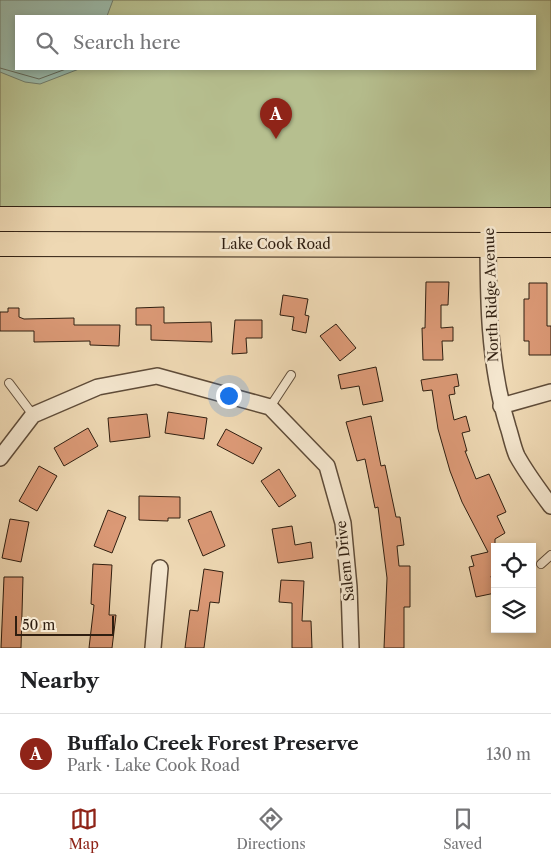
<!DOCTYPE html>
<meta charset="utf-8">
<style>
:root{--surface:#fff;--page:#f2f2f2;--text:#202124;--muted:#757577;--line:#e0e0e0;--accent:#8f2418}
body{margin:0;font-family:"Libre Caslon Text",serif;background:var(--page);color:var(--text)}
.controls{position:absolute;right:15px;bottom:15px;display:grid;overflow:hidden;border-radius:0px;box-shadow:0 2px 8px #0003}
.controls button{width:45px;height:45px;display:grid;place-items:center;padding:0;border:0;border-bottom:1px solid var(--line);background:var(--surface);color:var(--text);font:25px sans-serif}
.scale{position:absolute;left:15px;bottom:12px;width:99px;box-sizing:border-box;padding-left:5px;border:2px solid #2f1e10;border-top:0;font-size:14px;line-height:18px;white-space:nowrap;color:#2f1e10;-webkit-text-stroke:4px #f4e6ce;paint-order:stroke}
.you{position:absolute;left:228px;top:395px;width:18px;height:18px;margin:-12px;border:4px solid #fff;border-radius:50%;background:#1a73e8;box-shadow:0 0 0 8px #1a73e833}
.badge{display:grid;place-items:center;width:32px;height:32px;border-radius:50%;background:var(--accent);color:#fff;font-size:16px;font-weight:700}
.pin{position:absolute;translate:-50% -41px;filter:drop-shadow(0 1px 2px #0008)}
.pin::after{content:'';position:absolute;top:26px;width:18px;height:15px;background:inherit;clip-path:polygon(0 0,100% 0,50% 100%)}
.list{margin:0;padding:0;list-style:none}
h2{display:flex;justify-content:space-between;align-items:center;height:65px;margin:0;padding:0 20px;font-size:21px}
h2 small{font-size:16px;font-weight:400;color:var(--muted)}
.list li{display:grid;grid-template-columns:32px 1fr auto;gap:15px;align-items:center;box-sizing:border-box;height:80px;padding:0 20px;border-top:1px solid var(--line)}
.list b{display:block;font-size:19px;white-space:nowrap}
.list p{margin:0;font-size:16px;white-space:nowrap;color:var(--muted)}
.list em{font-size:16px;font-style:normal;color:var(--muted)}
.icon{flex:none;width:28px;height:28px;fill:none;stroke:currentColor;stroke-width:2;stroke-linecap:round;stroke-linejoin:round}
.map{position:relative;flex:none;width:551px;height:648px;overflow:hidden}
.search{position:absolute;background:var(--surface);box-shadow:0 2px 8px #0003;left:15px;right:15px;top:15px;height:55px;display:flex;align-items:center;gap:12px;box-sizing:border-box;padding:0 18px;border-radius:0px;color:var(--muted);font-size:19px}
.sheet{height:145px;background:var(--surface)}
nav{display:flex;justify-content:space-around;align-items:center;box-sizing:border-box;height:70px;border-top:1px solid var(--line);background:var(--surface);font-size:14px;color:var(--muted)}
nav a{display:grid;justify-items:center;gap:2px}
nav .on{color:var(--accent)}
.map>svg:first-child{display:block}
</style>
<div class="map">
<svg width="551" height="648" viewBox="0 0 551 648">
<rect width="100%" height="100%" fill="#eed8b3"/>
<filter id="stains"><feTurbulence type="fractalNoise" baseFrequency=".004" numOctaves="4"/><feColorMatrix values="0 0 0 0 .2 0 0 0 0 .09 0 0 0 0 .02 0 0 0 .5 -.17"/></filter>
<radialGradient id="worn" r=".72"><stop offset=".6" stop-color="#630" stop-opacity="0"/><stop offset="1" stop-color="#630" stop-opacity=".3"/></radialGradient>
<path fill="#b6bf8f" stroke="#726e50" fill-rule="evenodd" d="M 0,0 L 551,0 L 551,210 L 0,209 ZM 16,16 L 535,16 L 535,69 L 16,69 Z"/>
<path fill="#9abaaa" stroke="#6f7c6c" d="M 0,0 L 113,0 L 107,16 L 16,16 L 16,69 L 79,69 L 40,84 L 25,82 L 0,72 Z"/>
<g fill="none" stroke-linecap="round" stroke-linejoin="round">
<path stroke="#646c5d" stroke-width="1" d="M 0,68 L 39,79 L 66,69"/>
</g>
<path fill="#db9976" stroke="#2f1e10" d="M 426,282 L 449,282 L 448,305 L 441,305 L 441,328 L 453,327 L 453,341 L 442,341 L 443,360 L 423,360 L 422,328 L 425,328 Z
M 529,283 L 547,283 L 547,326 L 551,326 L 551,355 L 529,355 L 529,341 L 524,341 L 524,299 L 529,299 Z
M 283,295 L 308,299 L 305,315 L 309,316 L 306,333 L 292,330 L 294,317 L 280,315 Z
M 164,307 L 164,323 L 211,322 L 212,342 L 151,340 L 151,325 L 136,325 L 136,308 Z
M 8,308 L 19,308 L 19,317 L 24,319 L 74,318 L 74,325 L 120,325 L 119,346 L 90,345 L 90,341 L 34,342 L 34,331 L 0,331 L 0,312 L 8,312 Z
M 235,320 L 262,320 L 262,338 L 246,338 L 247,353 L 232,354 Z
M 336,324 L 356,348 L 340,361 L 320,336 Z
M 376,367 L 383,401 L 363,405 L 359,386 L 341,389 L 338,375 Z
M 457,374 L 459,386 L 454,387 L 455,394 L 449,395 L 454,420 L 466,416 L 470,431 L 462,433 L 467,451 L 465,451 L 476,479 L 489,474 L 506,512 L 497,516 L 505,533 L 495,539 L 495,575 L 491,576 L 495,593 L 476,597 L 469,567 L 474,566 L 471,556 L 488,552 L 462,502 L 450,471 L 438,429 L 432,390 L 423,391 L 421,380 Z
M 168,412 L 207,418 L 204,439 L 165,433 Z
M 147,414 L 150,437 L 110,442 L 108,418 Z
M 371,416 L 381,466 L 385,465 L 396,517 L 400,517 L 404,545 L 397,546 L 399,566 L 410,566 L 410,607 L 404,607 L 404,648 L 384,648 L 387,578 L 378,507 L 375,508 L 365,459 L 357,461 L 346,422 Z
M 88,428 L 98,446 L 64,466 L 54,448 Z
M 226,429 L 262,448 L 253,464 L 217,445 Z
M 39,466 L 57,476 L 37,511 L 19,501 Z
M 279,469 L 296,496 L 279,507 L 261,481 Z
M 139,496 L 180,497 L 180,518 L 168,518 L 168,521 L 139,520 Z
M 108,510 L 126,517 L 112,553 L 94,546 Z
M 211,511 L 225,546 L 203,556 L 188,520 Z
M 10,519 L 29,522 L 21,562 L 2,558 Z
M 292,526 L 295,545 L 311,542 L 313,558 L 278,563 L 272,529 Z
M 93,564 L 112,565 L 109,615 L 116,615 L 112,648 L 89,648 L 94,605 L 91,604 Z
M 204,569 L 223,572 L 219,603 L 210,602 L 204,648 L 185,648 L 190,610 L 198,611 Z
M 4,577 L 23,577 L 21,648 L 1,648 Z
M 281,580 L 304,581 L 302,621 L 311,621 L 312,648 L 292,648 L 292,603 L 279,602 Z"/>
<g fill="none" stroke-linecap="round" stroke-linejoin="round">
<g stroke="#5f4c39" stroke-width="10">
<path id="service" d="M 9,383 L 33,415
M 270,407 L 291,375
M 541,564 L 551,555"/>
</g>
<g stroke="#5f4c39" stroke-width="18">
<path id="minor" d="M 488,220 C 488,290 487,359 508,427 C 511,436 513,447 517,456 C 527,474 539,490 551,506
M 501,406 L 551,392
M 0,458 L 33,415 L 98,387 L 157,376 L 270,407 L 327,466 L 343,523 L 349,587 L 351,648
M 153,648 L 160,568"/>
</g>
<g stroke="#2f1e10" stroke-width="26">
<path id="primary" d="M 0,219 L 551,220
M 0,244 L 551,245"/>
</g>
<use href="#service" stroke="#f4e6ce" stroke-width="8"/>
<use href="#minor" stroke="#f4e6ce" stroke-width="15"/>
<use href="#primary" stroke="#eed8b3" stroke-width="24"/>
</g>
<g text-anchor="middle" dominant-baseline="central" stroke-width="5" stroke-linejoin="round" paint-order="stroke">
<g font-size="14" fill="#2f1e10" stroke="#f4e6ce">
<text x="276" y="244">Lake Cook Road</text>
<text transform="translate(491 295) rotate(-92)">North Ridge Avenue</text>
<text transform="translate(345 561) rotate(-96)">Salem Drive</text>
</g>
</g>
<rect width="100%" height="100%" filter="url(#stains)"/>
<rect width="100%" height="100%" fill="url(#worn)"/>
</svg>
<div class="controls">
<button><svg class="icon" aria-label="locate" viewBox="0 0 24 24"><circle cx="12" cy="12" r="6"/><path d="M12 2v4M12 18v4M2 12h4M18 12h4"/></svg></button>
<button><svg class="icon" aria-label="layers" viewBox="0 0 24 24"><path d="M12 4l9 5-9 5-9-5zM3 14l9 5 9-5"/></svg></button>
</div>
<div class="scale">50 m</div>
<div class="you"></div>
<div class="pin badge" style="left:276px;top:139px">A</div>
<div class="search"><svg class="icon" aria-label="search" viewBox="0 0 24 24"><circle cx="10" cy="10" r="6"/><path d="M15 15l6 6"/></svg>Search here</div>
</div>
<section class="sheet">
<h2>Nearby<small></small></h2>
<ul class="list">
<li><span class="badge">A</span><div><b>Buffalo Creek Forest Preserve</b><p>Park · Lake Cook Road</p></div><em>130 m</em></li>
</ul>
</section>
<nav>
<a class="on"><svg class="icon" aria-label="map" viewBox="0 0 24 24"><path d="M3 6l6-2 6 2 6-2v14l-6 2-6-2-6 2zM9 4v14M15 6v14"/></svg>Map</a>
<a><svg class="icon" aria-label="directions" viewBox="0 0 24 24"><path d="M12 3l9 9-9 9-9-9zM9 14v-3h6M13 9l2 2-2 2"/></svg>Directions</a>
<a><svg class="icon" aria-label="saved" viewBox="0 0 24 24"><path d="M7 4h10v16l-5-4-5 4z"/></svg>Saved</a>
</nav>
